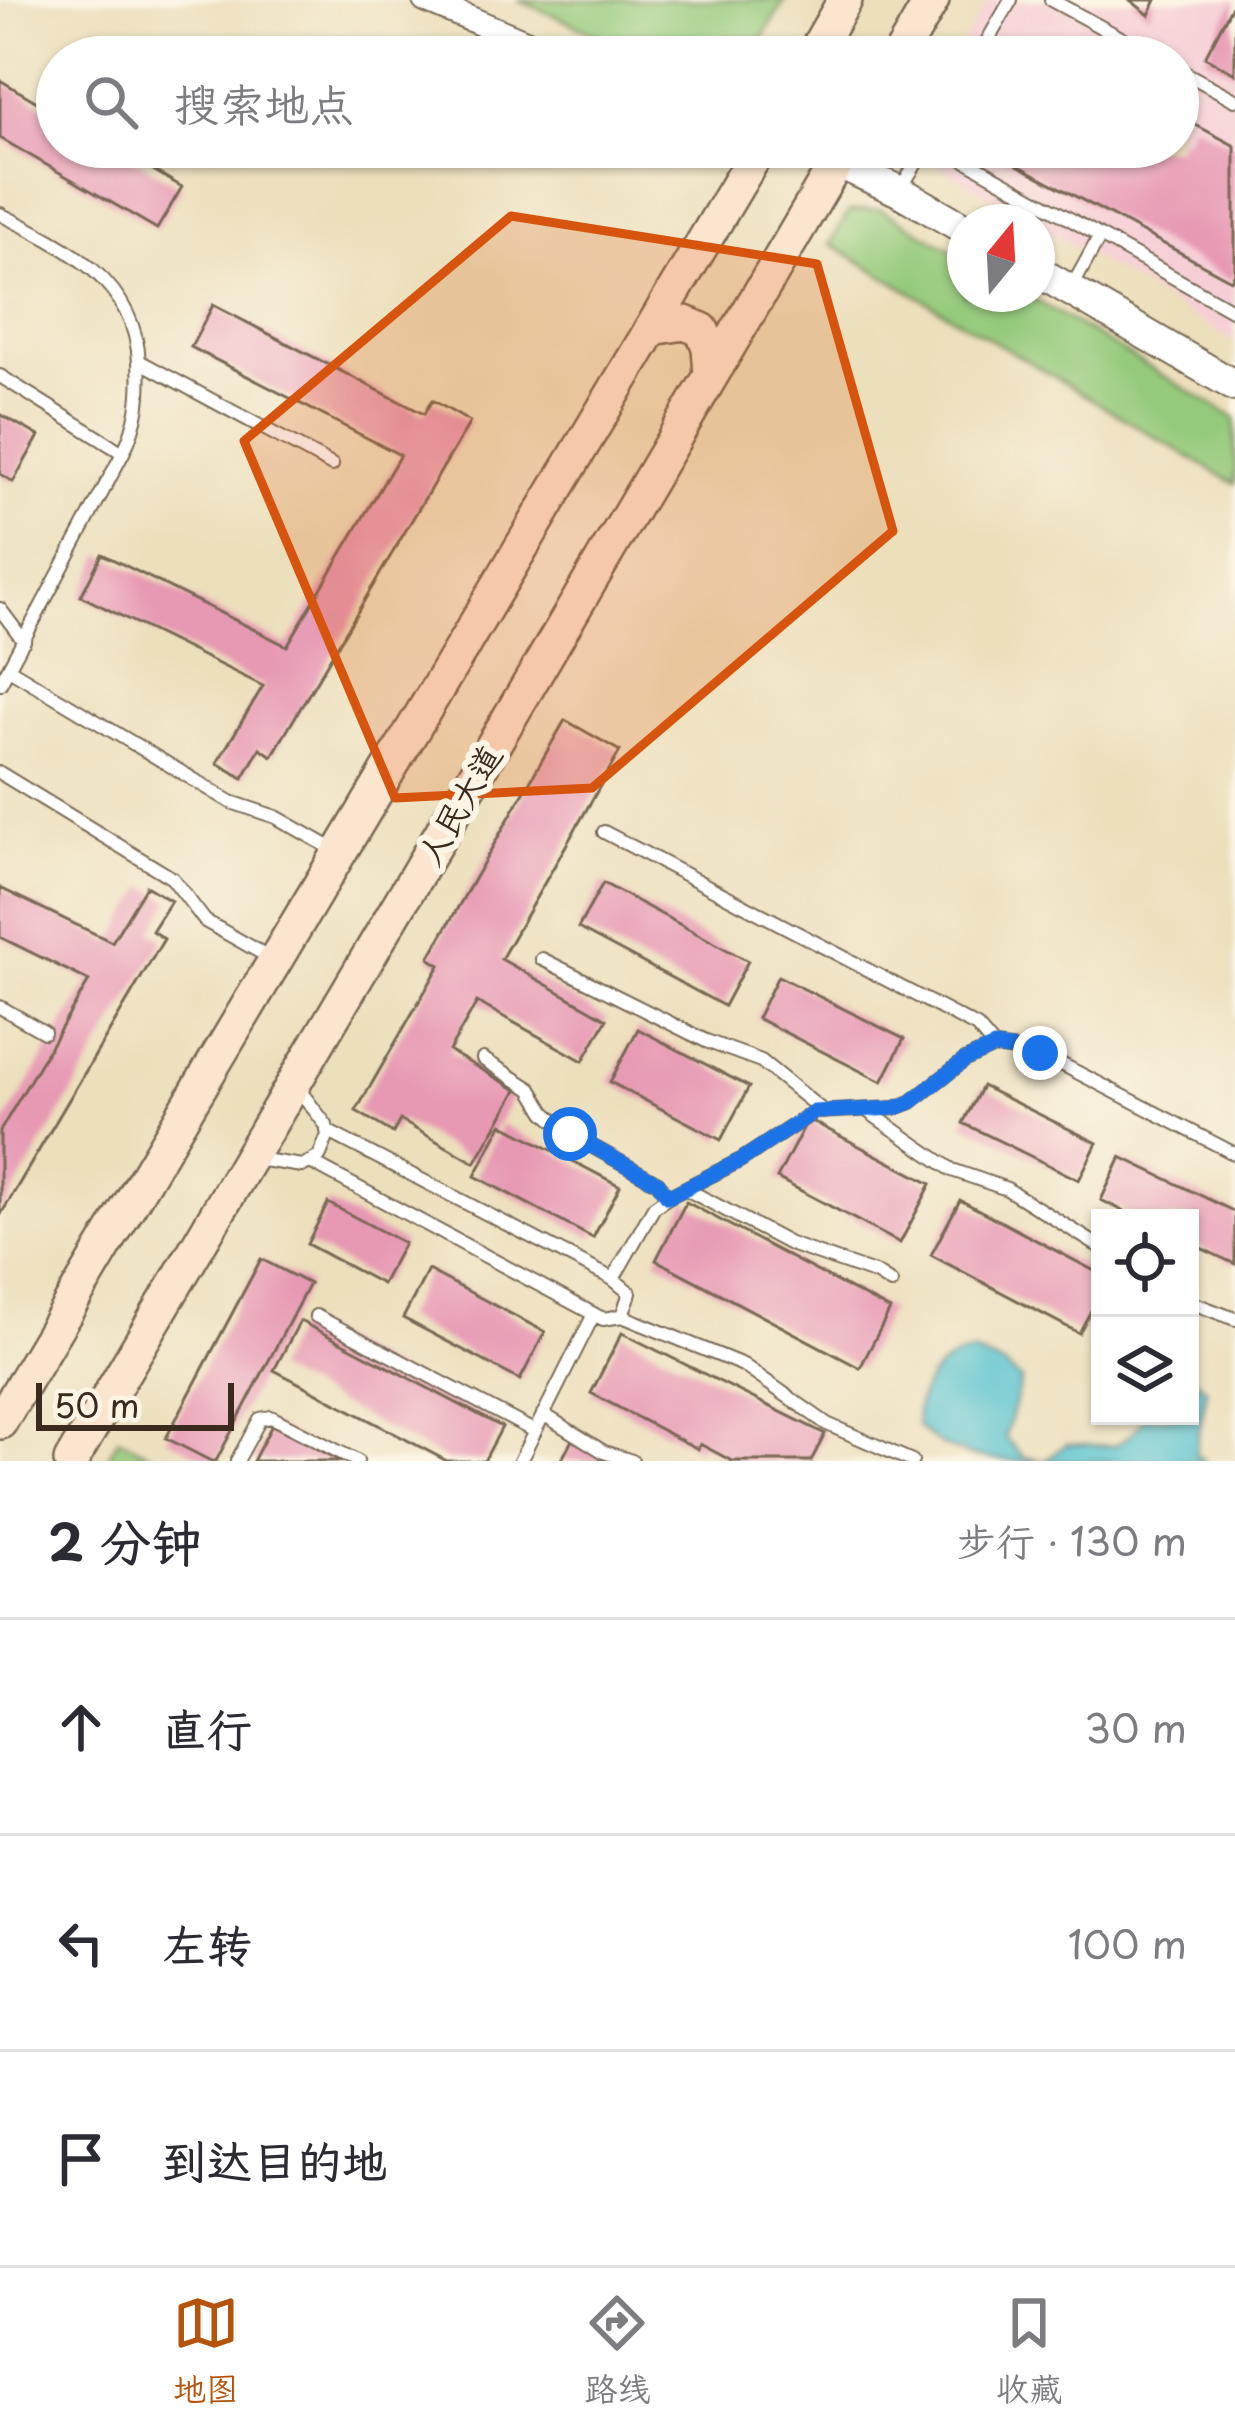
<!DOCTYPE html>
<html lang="zh">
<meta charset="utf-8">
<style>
:root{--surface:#fff;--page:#f2f2f3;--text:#2b2b33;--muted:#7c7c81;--line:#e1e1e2;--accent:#b45309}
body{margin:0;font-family:"Playpen Sans","LXGW WenKai TC",sans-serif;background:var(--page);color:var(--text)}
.controls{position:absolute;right:36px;bottom:36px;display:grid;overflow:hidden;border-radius:0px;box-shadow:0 3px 9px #0004}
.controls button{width:108px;height:108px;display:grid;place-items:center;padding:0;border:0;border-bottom:3px solid var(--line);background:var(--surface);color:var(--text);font:60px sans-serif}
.compass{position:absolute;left:947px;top:204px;width:108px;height:108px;border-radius:50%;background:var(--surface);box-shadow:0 3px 9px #0004;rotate:18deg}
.scale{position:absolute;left:36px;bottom:30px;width:198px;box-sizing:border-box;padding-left:12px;border:6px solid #3b2a1e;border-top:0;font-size:33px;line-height:42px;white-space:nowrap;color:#3b2a1e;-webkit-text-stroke:9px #fcf5e5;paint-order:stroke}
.stop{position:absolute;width:36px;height:36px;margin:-27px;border:9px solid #1a73e8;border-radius:50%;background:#fff}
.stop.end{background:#1a73e8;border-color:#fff;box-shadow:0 3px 12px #0008}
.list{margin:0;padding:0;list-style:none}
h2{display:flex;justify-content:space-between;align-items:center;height:156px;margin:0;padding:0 48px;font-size:51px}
h2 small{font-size:39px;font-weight:400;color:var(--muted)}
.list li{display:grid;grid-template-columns:78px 1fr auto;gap:36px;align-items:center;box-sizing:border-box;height:216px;padding:0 48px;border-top:3px solid var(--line)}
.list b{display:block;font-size:45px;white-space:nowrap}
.list em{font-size:39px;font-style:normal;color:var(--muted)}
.icon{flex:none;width:66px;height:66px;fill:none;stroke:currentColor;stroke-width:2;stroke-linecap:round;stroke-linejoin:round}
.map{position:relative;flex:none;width:1235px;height:1461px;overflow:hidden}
.search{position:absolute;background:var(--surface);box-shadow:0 3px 9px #0004;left:36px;right:36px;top:36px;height:132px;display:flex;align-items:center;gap:30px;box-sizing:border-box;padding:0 42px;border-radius:66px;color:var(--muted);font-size:45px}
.sheet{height:804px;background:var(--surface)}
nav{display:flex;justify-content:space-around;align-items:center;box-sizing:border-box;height:168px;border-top:3px solid var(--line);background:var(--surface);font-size:33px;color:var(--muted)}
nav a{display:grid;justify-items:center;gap:6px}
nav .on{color:var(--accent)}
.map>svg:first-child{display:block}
</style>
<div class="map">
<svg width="1235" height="1461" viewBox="0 0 1235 1461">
<rect width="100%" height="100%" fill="#fcf5e5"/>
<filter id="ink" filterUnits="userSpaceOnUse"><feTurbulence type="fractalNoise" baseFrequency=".00833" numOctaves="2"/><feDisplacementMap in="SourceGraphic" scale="24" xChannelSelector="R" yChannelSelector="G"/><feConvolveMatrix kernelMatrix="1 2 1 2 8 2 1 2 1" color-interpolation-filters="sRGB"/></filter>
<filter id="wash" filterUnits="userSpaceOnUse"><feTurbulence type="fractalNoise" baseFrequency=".004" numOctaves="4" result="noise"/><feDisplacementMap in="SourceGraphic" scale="48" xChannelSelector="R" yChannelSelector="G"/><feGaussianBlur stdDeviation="2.7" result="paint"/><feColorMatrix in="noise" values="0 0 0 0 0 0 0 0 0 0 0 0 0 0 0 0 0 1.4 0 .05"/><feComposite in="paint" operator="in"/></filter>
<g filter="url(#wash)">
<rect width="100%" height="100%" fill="#ecdfbc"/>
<path fill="#f6cfd6" d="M 988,0 L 1235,0 L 1235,342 L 907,147 L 1178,147 L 1178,57 L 955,57 Z"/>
<path fill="#95ca7c" stroke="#687a4d" stroke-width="3" d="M 518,0 L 785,0 L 751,57 L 649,57 Z
M 881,209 L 965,258 L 965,294 L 1025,294 L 1235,418 L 1235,484 L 830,244 L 849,211 Z
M 119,1438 L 161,1461 L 106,1461 Z"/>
<path fill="#56c2cf" stroke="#487676" stroke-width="3" d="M 973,1353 L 1002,1365 L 1021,1380 L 1005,1438 L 1024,1457 L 1044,1461 C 998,1461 950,1461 917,1426 C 914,1390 938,1357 973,1353 Z
M 1197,1380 L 1207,1390 L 1195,1453 L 1204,1461 L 1045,1461 L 1066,1444 L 1115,1446 L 1131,1434 L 1144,1418 L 1190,1416 L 1190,1381 Z"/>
<g id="blocks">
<path fill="#e798b3" d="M 1130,0 L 1156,0 L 1149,15 Z
M 1235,0 L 1235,74 L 1205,57 Z
M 1036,43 L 1063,57 L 1029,57 Z
M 0,80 L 57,114 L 57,147 L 114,147 L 182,187 L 157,229 L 0,138 Z
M 1192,123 L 1235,146 L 1235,273 L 1231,280 L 984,147 L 1178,147 L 1178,138 L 1183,141 Z
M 213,305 L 424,414 L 432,400 L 470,422 L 272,756 L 260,748 L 243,778 L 217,763 L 263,686 L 81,596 L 102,554 L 287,646 L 400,455 L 191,347 Z
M 0,414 L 39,436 L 13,482 L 0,474 Z
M 565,720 L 620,751 L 501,959 L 607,1019 L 583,1061 L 477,1002 L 449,1051 L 517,1090 L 475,1163 L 400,1120 L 393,1133 L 356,1111 L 440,965 L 429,958 Z
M 603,883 L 748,961 L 724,1006 L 578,928 Z
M 146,886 L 171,901 L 152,931 L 164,939 L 0,1216 L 0,1131 L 89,981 L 0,937 L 0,888 L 112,942 Z
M 778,976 L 904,1039 L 882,1082 L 757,1018 Z
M 638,1029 L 749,1087 L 721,1140 L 610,1082 Z
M 982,1086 L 1097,1143 L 1079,1180 L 963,1123 Z
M 808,1119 L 931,1184 L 900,1243 L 777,1178 Z
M 502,1124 L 620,1186 L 593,1238 L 475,1176 Z
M 1121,1157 L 1235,1212 L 1235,1264 L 1190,1243 L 1190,1218 L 1138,1218 L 1101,1200 Z
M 960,1200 L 1100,1274 L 1100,1294 L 1079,1333 L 931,1255 Z
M 686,1202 L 890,1310 L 860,1368 L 656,1260 Z
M 328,1203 L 404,1243 L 382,1284 L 307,1244 Z
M 261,1259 L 309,1284 L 216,1461 L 211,1461 L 166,1438 Z
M 428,1270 L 545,1332 L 520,1380 L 403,1318 Z
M 300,1321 L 502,1427 L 484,1461 L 447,1461 L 274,1370 Z
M 622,1333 L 825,1434 L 811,1461 L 732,1461 L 700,1444 L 698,1449 L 591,1393 Z
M 272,1425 L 341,1461 L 253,1461 Z
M 572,1440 L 612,1461 L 561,1461 Z"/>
</g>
</g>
<g filter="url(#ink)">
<use href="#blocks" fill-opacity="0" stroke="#796955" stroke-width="3"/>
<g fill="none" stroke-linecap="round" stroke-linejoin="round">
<g stroke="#796955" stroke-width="16">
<path id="service" d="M 1051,0 L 1156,57
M 978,57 L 1011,0
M 1178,69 L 1235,100
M 942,147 L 1235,312
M 899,191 L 926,147
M 0,214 C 66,247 135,280 139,362 C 141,397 138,422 123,453 L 0,684
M 1072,287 L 1100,236
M 139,361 L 332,465
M 0,376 L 123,453
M 0,609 L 24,641
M 9,669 L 231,802 L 276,817 L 338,852
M 0,773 L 172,878 L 205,921 L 274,960
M 604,832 L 977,1027 L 994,1047
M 542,959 L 706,1041 L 761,1061 L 824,1112
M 0,1007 L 44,1032
M 483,1059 L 531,1089 L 545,1112 L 570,1134 L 658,1183 L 668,1197
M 869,1112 L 952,1170 L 1007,1189 L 1100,1247
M 256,1159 L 302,1166 L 319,1157 L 328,1135 L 326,1125 L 297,1087
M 312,1163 L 603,1319 L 622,1316 L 630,1293 L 613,1279 L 327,1131
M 686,1189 L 790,1244 L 877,1274 L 891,1283
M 613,1279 L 654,1207 L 668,1197 L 741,1160 L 814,1112 L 895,1108 L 911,1102 L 965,1060 L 994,1047 L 1040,1053 L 1235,1154
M 1190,1302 L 1235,1319
M 316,1316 L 534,1431
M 622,1316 L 743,1365 L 827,1424 L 912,1461
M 543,1414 L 604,1452 L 632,1461
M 237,1461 L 260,1419 L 271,1417 L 357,1461
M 520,1461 L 594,1314"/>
</g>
<g stroke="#796955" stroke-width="28">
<path id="minor" d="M 425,0 L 561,57
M 783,147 L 837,162"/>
</g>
<g stroke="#796955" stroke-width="34">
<path id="tertiary" d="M 837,162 L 899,191 L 965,229
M 1037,271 L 1235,386"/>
</g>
<g stroke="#796955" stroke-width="38">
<path id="secondary" d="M 812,57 L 845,0
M 899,57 L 932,0
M 652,328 L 685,323 L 702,330 L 709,347 L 711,375
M 0,1422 L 760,147
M 71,1461 L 846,147"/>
</g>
<use href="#service" stroke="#fff" stroke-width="12"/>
<use href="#minor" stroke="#fff" stroke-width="24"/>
<use href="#tertiary" stroke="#fff" stroke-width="30"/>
<use href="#secondary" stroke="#fce5cf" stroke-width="33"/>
</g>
</g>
<g fill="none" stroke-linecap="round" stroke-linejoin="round" filter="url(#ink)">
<path stroke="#1a73e8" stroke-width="15" d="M 570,1134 L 658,1183 L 668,1197 L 741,1160 L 814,1112 L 896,1108 L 911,1102 L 965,1060 L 994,1047 L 1040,1053"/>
</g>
<path fill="#d7540e" fill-opacity="0.2" stroke="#d7540e" stroke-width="9" stroke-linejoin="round" d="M 511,216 L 817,264 L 893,531 L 592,788 L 395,798 L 244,441 Z"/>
<g text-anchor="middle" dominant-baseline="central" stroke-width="12" stroke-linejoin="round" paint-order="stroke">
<g font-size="33" fill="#3b2a1e" stroke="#fcf5e5">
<text transform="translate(458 804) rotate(-60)">人民大道</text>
</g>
</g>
</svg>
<div class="controls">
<button><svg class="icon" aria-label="locate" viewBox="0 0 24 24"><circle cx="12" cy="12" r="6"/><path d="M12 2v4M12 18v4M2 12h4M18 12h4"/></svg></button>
<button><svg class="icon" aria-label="layers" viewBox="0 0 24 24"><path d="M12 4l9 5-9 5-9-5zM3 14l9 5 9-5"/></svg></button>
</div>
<svg class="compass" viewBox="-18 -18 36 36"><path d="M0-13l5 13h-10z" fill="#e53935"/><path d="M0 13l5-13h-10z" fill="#7c7c81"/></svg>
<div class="scale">50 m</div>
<div class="stop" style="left:570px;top:1134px"></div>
<div class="stop end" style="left:1040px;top:1053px"></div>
<div class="search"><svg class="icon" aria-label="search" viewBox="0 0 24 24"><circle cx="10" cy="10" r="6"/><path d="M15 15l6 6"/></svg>搜索地点</div>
</div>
<section class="sheet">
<h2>2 分钟<small>步行 · 130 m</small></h2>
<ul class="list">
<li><svg class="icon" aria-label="ahead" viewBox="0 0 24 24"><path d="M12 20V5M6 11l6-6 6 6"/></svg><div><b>直行</b></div><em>30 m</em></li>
<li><svg class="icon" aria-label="left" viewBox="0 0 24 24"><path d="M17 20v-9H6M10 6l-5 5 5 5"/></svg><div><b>左转</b></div><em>100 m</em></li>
<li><svg class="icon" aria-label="arrive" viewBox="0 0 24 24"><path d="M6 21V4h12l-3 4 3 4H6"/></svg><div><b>到达目的地</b></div></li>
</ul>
</section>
<nav>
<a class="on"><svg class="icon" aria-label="map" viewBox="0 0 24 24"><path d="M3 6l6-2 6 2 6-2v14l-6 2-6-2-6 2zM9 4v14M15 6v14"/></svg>地图</a>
<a><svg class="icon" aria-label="directions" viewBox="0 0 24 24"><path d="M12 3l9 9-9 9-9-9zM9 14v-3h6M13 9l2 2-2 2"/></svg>路线</a>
<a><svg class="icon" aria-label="saved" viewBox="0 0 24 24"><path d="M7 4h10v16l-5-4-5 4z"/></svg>收藏</a>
</nav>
